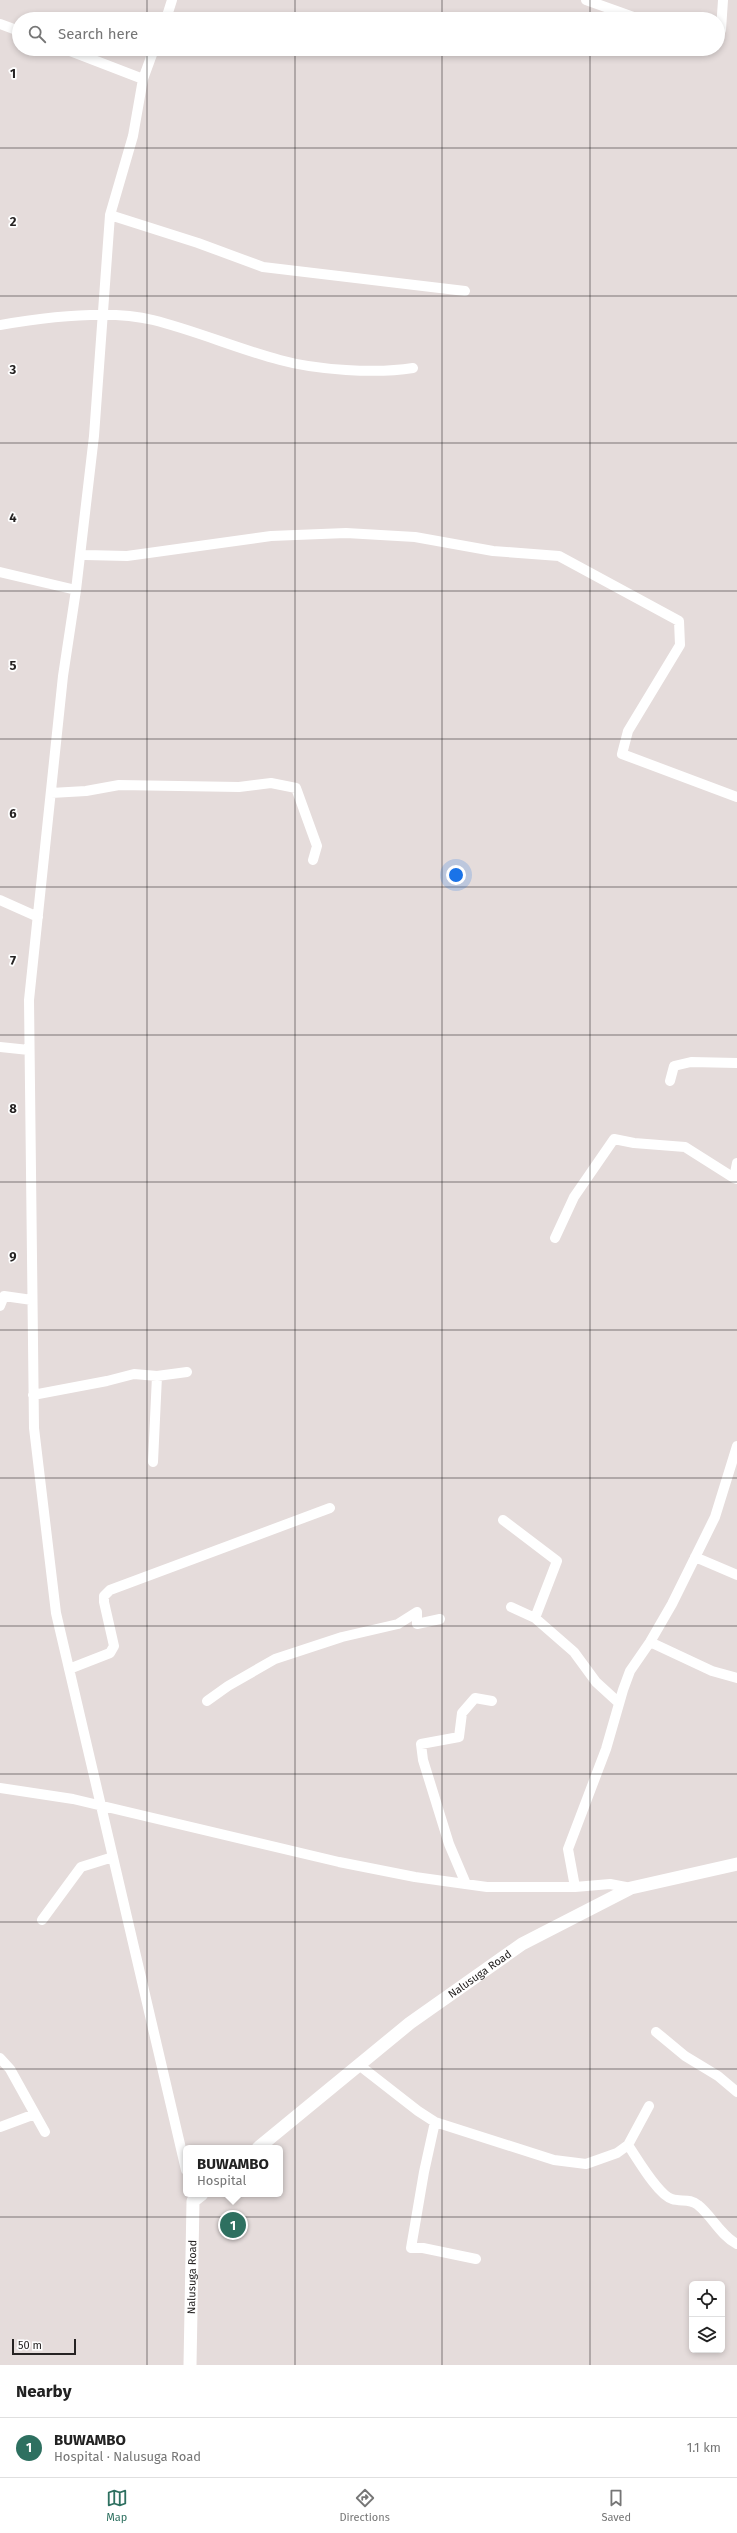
<!DOCTYPE html>
<meta charset="utf-8">
<style>
:root{--surface:#fff;--page:#f2f2f2;--text:#222;--muted:#767676;--line:#e0e0e0;--accent:#2e7060}
body{margin:0;font-family:"Fira Sans",sans-serif;background:var(--page);color:var(--text)}
.controls{position:absolute;right:12px;bottom:12px;display:grid;overflow:hidden;border-radius:6px;box-shadow:0 2px 6px #0003}
.controls button{width:36px;height:36px;display:grid;place-items:center;padding:0;border:0;border-bottom:1px solid var(--line);background:var(--surface);color:var(--text);font:20px sans-serif}
.scale{position:absolute;left:12px;bottom:10px;width:64px;box-sizing:border-box;padding-left:4px;border:2px solid #262323;border-top:0;font-size:11px;line-height:14px;white-space:nowrap;color:#262323;-webkit-text-stroke:3px #fff;paint-order:stroke}
.you{position:absolute;left:456px;top:875px;width:14px;height:14px;margin:-10px;border:3px solid #fff;border-radius:50%;background:#1a73e8;box-shadow:0 0 0 6px #1a73e833}
.badge{display:grid;place-items:center;width:26px;height:26px;border-radius:50%;background:var(--accent);color:#fff;font-size:13px;font-weight:700}
.pin{position:absolute;translate:-50% -50%;border:2px solid #fff;box-shadow:0 1px 4px #0006}
.popup{position:absolute;left:183px;top:2145px;width:100px;height:52px;box-sizing:border-box;display:grid;place-content:center;border-radius:6px;background:var(--surface);filter:drop-shadow(0 1px 3px #0005);font-size:13px;white-space:nowrap;color:var(--muted)}
.popup b{font-size:15px;color:var(--text)}
.popup::after{content:'';position:absolute;left:50%;top:100%;margin-left:-8px;border:8px solid transparent;border-top-color:var(--surface)}
.list{margin:0;padding:0;list-style:none}
h2{display:flex;justify-content:space-between;align-items:center;height:52px;margin:0;padding:0 16px;font-size:17px}
h2 small{font-size:13px;font-weight:400;color:var(--muted)}
.list li{display:grid;grid-template-columns:26px 1fr auto;gap:12px;align-items:center;box-sizing:border-box;height:60px;padding:0 16px;border-top:1px solid var(--line)}
.list b{display:block;font-size:15px;white-space:nowrap}
.list p{margin:0;font-size:13px;white-space:nowrap;color:var(--muted)}
.list em{font-size:13px;font-style:normal;color:var(--muted)}
.icon{flex:none;width:22px;height:22px;fill:none;stroke:currentColor;stroke-width:2;stroke-linecap:round;stroke-linejoin:round}
.map{position:relative;flex:none;width:737px;height:2365px;overflow:hidden}
.search{position:absolute;background:var(--surface);box-shadow:0 2px 6px #0003;left:12px;right:12px;top:12px;height:44px;display:flex;align-items:center;gap:10px;box-sizing:border-box;padding:0 14px;border-radius:22px;color:var(--muted);font-size:15px}
.sheet{height:112px;background:var(--surface)}
nav{display:flex;justify-content:space-around;align-items:center;box-sizing:border-box;height:56px;border-top:1px solid var(--line);background:var(--surface);font-size:11px;color:var(--muted)}
nav a{display:grid;justify-items:center;gap:2px}
nav .on{color:var(--accent)}
.map>svg:first-child{display:block}
</style>
<div class="map">
<svg width="737" height="2365" viewBox="0 0 737 2365">
<rect width="100%" height="100%" fill="#e5dcdb"/>
<g fill="none" stroke-linecap="round" stroke-linejoin="round">
<path stroke="#fff" stroke-width="10" d="M 586,0 L 639,19
M 166,19 L 172,0
M 0,24 L 19,31
M 718,30 L 721,30 L 723,0
M 65,49 L 143,79
M 154,49 L 143,79 L 133,136 L 110,215 L 94,436 L 76,590 L 63,676 L 29,1000 L 34,1428 L 56,1613 L 186,2170
M 110,215 L 198,243 L 263,267 L 465,291
M 0,325 C 46,317 108,309 153,320 C 197,331 238,349 280,360 C 316,370 376,374 413,368
M 85,555 L 127,556 L 271,536 L 346,533 L 415,537 L 493,551 L 559,556 L 679,621 L 680,645 L 628,731 L 622,754 L 737,797
M 0,572 L 76,590
M 51,793 L 86,791 L 119,785 L 239,787 L 271,783 L 296,788 L 317,846 L 313,860
M 0,900 L 38,917
M 0,1047 L 29,1050
M 670,1081 L 674,1066 L 691,1062 L 737,1063
M 737,1163 L 734,1178 L 737,1179
M 555,1238 L 574,1197 L 614,1139 L 634,1143 L 685,1147 L 734,1178
M 0,1306 L 4,1296 L 32,1300
M 33,1395 L 107,1381 L 134,1374 L 157,1376 L 187,1372
M 153,1462 L 157,1376
M 503,1520 L 557,1561 L 535,1618
M 695,1557 L 737,1575
M 511,1607 L 535,1618 L 574,1652 L 596,1682 L 619,1703
M 650,1642 L 712,1671 L 737,1678
M 69,1669 L 110,1653 L 114,1646 L 104,1602 L 104,1596 L 110,1590 L 330,1508
M 207,1701 L 228,1686 L 275,1659 L 342,1637 L 398,1624 L 417,1612 L 417,1624 L 440,1619
M 0,1788 L 73,1799 L 339,1862 L 415,1877 L 487,1887 L 575,1887 L 610,1884 L 631,1888
M 466,1884 L 449,1844 L 423,1760 L 421,1744 L 459,1737 L 462,1713 L 475,1698 L 492,1701
M 575,1887 L 568,1849 L 606,1749 L 623,1690 L 630,1671 L 650,1642 L 672,1604 L 715,1517 L 737,1446
M 42,1920 L 81,1867 L 113,1857
M 656,2032 L 685,2056 L 718,2076 L 737,2092
M 0,2058 L 10,2069 L 45,2132
M 359,2065 L 418,2111 L 435,2122 L 554,2160 L 586,2164 L 617,2153 L 628,2145 L 649,2106
M 435,2122 L 424,2172 L 411,2248 L 423,2248 L 476,2259
M 0,2127 L 35,2114
M 628,2145 C 637,2158 658,2195 672,2199 C 681,2202 690,2198 698,2205 C 712,2216 720,2235 737,2244"/>
<g stroke="#fff" stroke-width="13">
<path id="s1" d="M 258,2148 L 410,2023 L 522,1944 L 631,1888 L 737,1864"/>
<path id="s2" d="M 190,2365 L 193,2201 L 202,2194"/>
</g>
</g>
<path fill="none" stroke="#262323" stroke-width="1" stroke-opacity="0.55" d="M 147,0 L 147,19M 295,0 L 295,19M 442,0 L 442,19M 590,0 L 590,19M 147,49 L 147,2365M 295,49 L 295,2365M 442,49 L 442,2365M 590,49 L 590,2365M 0,148 L 737,148M 0,296 L 737,296M 0,443 L 737,443M 0,591 L 737,591M 0,739 L 737,739M 0,887 L 737,887M 0,1035 L 737,1035M 0,1182 L 737,1182M 0,1330 L 737,1330M 0,1478 L 737,1478M 0,1626 L 737,1626M 0,1774 L 737,1774M 0,1922 L 737,1922M 0,2069 L 737,2069M 0,2217 L 737,2217"/>
<g text-anchor="middle" dominant-baseline="central" stroke-width="3.5" stroke-linejoin="round" paint-order="stroke">
<g font-size="11" fill="#262323" stroke="#fff">
<text stroke="none"><textPath href="#s1" startOffset="282">Nalusuga Road</textPath></text>
<text stroke="none"><textPath href="#s2" startOffset="88">Nalusuga Road</textPath></text>
</g>
</g>
<g font-size="13" text-anchor="middle" font-weight="bold" fill="#262323" stroke="#fff" stroke-width="3.5" stroke-linejoin="round" paint-order="stroke">
<text x="13" y="78">1</text>
<text x="13" y="226">2</text>
<text x="13" y="374">3</text>
<text x="13" y="522">4</text>
<text x="13" y="670">5</text>
<text x="13" y="818">6</text>
<text x="13" y="965">7</text>
<text x="13" y="1113">8</text>
<text x="13" y="1261">9</text>
</g>
</svg>
<div class="controls">
<button><svg class="icon" aria-label="locate" viewBox="0 0 24 24"><circle cx="12" cy="12" r="6"/><path d="M12 2v4M12 18v4M2 12h4M18 12h4"/></svg></button>
<button><svg class="icon" aria-label="layers" viewBox="0 0 24 24"><path d="M12 4l9 5-9 5-9-5zM3 14l9 5 9-5"/></svg></button>
</div>
<div class="scale">50 m</div>
<div class="you"></div>
<div class="pin badge" style="left:233px;top:2225px">1</div>
<div class="popup"><b>BUWAMBO</b>Hospital</div>
<div class="search"><svg class="icon" aria-label="search" viewBox="0 0 24 24"><circle cx="10" cy="10" r="6"/><path d="M15 15l6 6"/></svg>Search here</div>
</div>
<section class="sheet">
<h2>Nearby<small></small></h2>
<ul class="list">
<li><span class="badge">1</span><div><b>BUWAMBO</b><p>Hospital · Nalusuga Road</p></div><em>1.1 km</em></li>
</ul>
</section>
<nav>
<a class="on"><svg class="icon" aria-label="map" viewBox="0 0 24 24"><path d="M3 6l6-2 6 2 6-2v14l-6 2-6-2-6 2zM9 4v14M15 6v14"/></svg>Map</a>
<a><svg class="icon" aria-label="directions" viewBox="0 0 24 24"><path d="M12 3l9 9-9 9-9-9zM9 14v-3h6M13 9l2 2-2 2"/></svg>Directions</a>
<a><svg class="icon" aria-label="saved" viewBox="0 0 24 24"><path d="M7 4h10v16l-5-4-5 4z"/></svg>Saved</a>
</nav>
